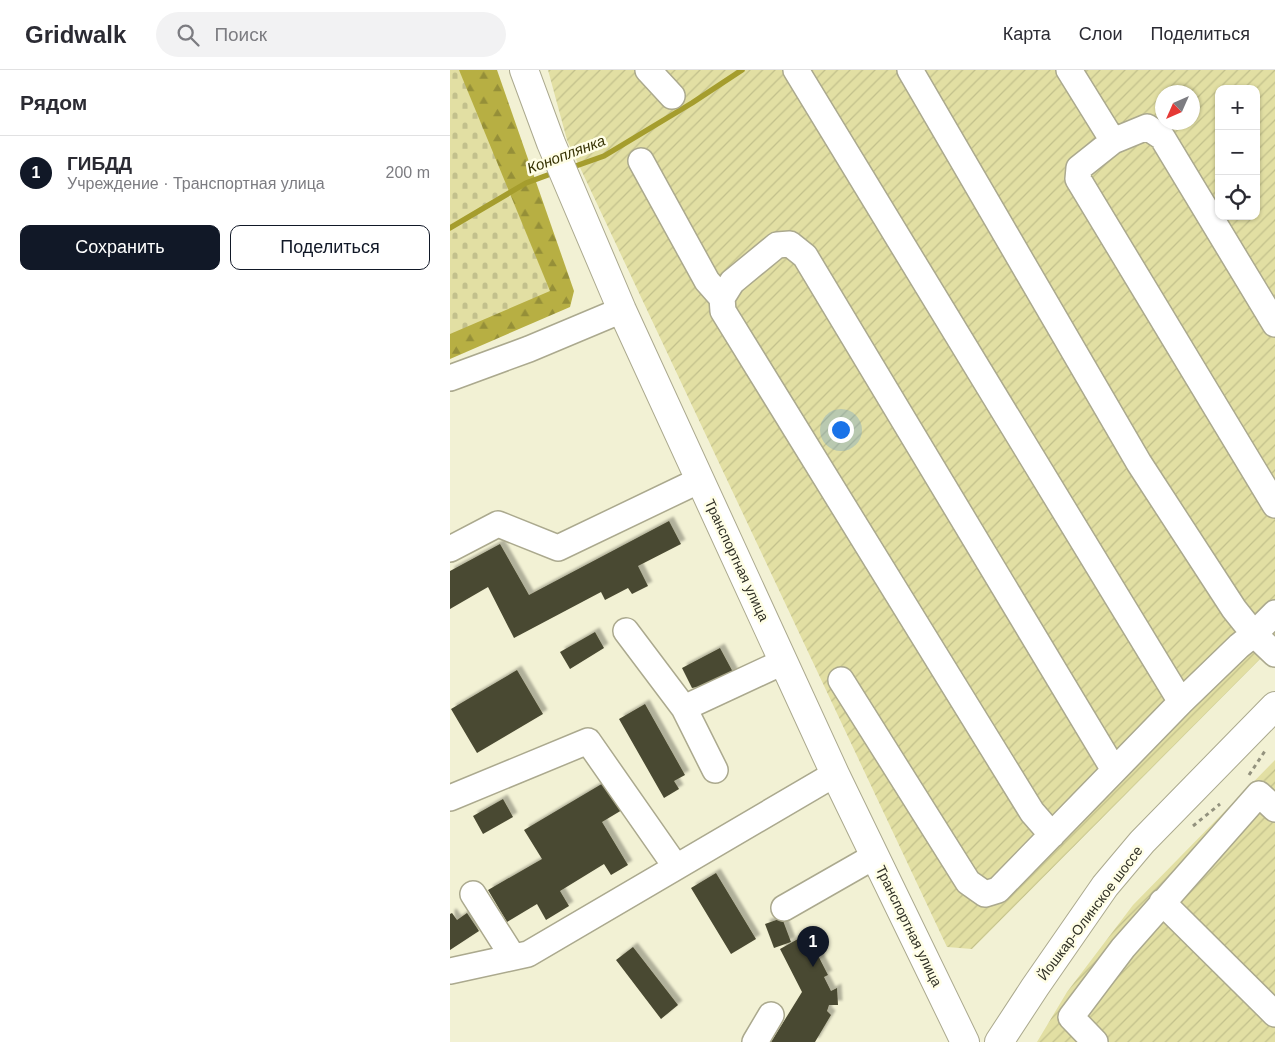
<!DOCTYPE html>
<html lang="ru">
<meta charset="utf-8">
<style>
:root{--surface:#fff;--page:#f2f2f3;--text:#2b2b33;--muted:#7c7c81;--line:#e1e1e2;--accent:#111827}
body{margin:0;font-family:Arial,sans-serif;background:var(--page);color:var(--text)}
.controls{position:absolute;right:15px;top:15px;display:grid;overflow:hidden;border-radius:10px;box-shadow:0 1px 4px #0004}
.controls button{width:45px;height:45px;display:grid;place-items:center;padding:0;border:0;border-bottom:1px solid var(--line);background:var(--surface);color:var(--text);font:25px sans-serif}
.compass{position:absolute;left:705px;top:15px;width:45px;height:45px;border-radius:50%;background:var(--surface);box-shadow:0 1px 4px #0004;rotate:225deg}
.you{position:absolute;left:390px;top:359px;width:18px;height:18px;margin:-12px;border:4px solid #fff;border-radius:50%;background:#1a73e8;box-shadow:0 0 0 8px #1a73e833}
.badge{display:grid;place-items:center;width:32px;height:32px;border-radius:50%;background:var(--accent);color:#fff;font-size:16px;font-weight:700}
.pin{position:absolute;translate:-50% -41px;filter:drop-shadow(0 1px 2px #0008)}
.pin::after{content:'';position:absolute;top:26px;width:18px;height:15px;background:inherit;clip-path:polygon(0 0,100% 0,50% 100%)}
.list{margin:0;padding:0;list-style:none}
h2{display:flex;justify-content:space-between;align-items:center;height:65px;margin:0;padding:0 20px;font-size:21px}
h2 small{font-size:16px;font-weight:400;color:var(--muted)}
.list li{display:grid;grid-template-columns:32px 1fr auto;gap:15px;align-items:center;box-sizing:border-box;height:75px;padding:0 20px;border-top:1px solid var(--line)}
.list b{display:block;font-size:19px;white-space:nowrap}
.list p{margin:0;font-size:16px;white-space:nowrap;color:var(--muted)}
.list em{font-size:16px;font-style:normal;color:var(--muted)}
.actions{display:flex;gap:10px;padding:15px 20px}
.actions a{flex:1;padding:11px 0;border:1px solid var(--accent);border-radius:10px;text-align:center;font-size:18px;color:var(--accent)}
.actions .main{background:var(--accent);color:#fff}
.icon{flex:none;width:28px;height:28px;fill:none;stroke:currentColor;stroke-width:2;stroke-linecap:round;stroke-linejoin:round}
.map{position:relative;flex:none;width:825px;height:972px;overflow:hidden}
header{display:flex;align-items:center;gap:30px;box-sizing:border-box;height:70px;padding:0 25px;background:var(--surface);border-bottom:1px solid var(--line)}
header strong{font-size:24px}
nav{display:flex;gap:28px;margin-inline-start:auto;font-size:18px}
.search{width:350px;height:45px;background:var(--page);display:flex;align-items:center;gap:12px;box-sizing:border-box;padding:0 18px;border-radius:28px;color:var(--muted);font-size:19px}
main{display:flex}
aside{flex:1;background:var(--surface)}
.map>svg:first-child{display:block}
</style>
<header>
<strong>Gridwalk</strong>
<div class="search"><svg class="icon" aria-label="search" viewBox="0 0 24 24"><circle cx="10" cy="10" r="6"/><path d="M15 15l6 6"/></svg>Поиск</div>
<nav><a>Карта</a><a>Слои</a><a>Поделиться</a></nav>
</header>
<main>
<aside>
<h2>Рядом<small></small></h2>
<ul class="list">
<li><span class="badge">1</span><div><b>ГИБДД</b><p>Учреждение · Транспортная улица</p></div><em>200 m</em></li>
</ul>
<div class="actions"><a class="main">Сохранить</a><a>Поделиться</a></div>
</aside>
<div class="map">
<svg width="825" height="972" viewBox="0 0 825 972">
<defs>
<pattern id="forest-firs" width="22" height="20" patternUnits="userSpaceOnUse" patternTransform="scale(1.25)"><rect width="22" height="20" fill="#b7af43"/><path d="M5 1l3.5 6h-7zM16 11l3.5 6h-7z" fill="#958f38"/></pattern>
<pattern id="cemetery-stones" width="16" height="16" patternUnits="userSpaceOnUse" patternTransform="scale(1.25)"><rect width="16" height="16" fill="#e2dfa3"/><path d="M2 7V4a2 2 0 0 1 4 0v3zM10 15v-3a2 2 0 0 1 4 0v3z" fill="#c2c08c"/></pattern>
<pattern id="garden-furrows" width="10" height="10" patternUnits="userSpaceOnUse" patternTransform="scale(1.25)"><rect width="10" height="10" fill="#e2dfa3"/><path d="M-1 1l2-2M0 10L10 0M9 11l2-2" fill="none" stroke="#c2c08c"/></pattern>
<filter id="shadow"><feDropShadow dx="4.5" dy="-4.5" stdDeviation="1" flood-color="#0004"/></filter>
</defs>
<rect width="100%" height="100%" fill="#f2f1d4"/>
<path fill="url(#forest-firs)" d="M 0,0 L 47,0 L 124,221 L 120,237 L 0,289 Z"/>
<path fill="url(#cemetery-stones)" d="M 0,0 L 9,0 L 100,221 L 0,264 Z"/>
<path fill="url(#garden-furrows)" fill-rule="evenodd" d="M 98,0 L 825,0 L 825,574 L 522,879 L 497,877 L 117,70 ZM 769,19 L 806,19 L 806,146 L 769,146 ZM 712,22 L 742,22 L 742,52 L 712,52 Z
M 825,690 L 825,972 L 587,972 L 617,922 L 683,835 Z"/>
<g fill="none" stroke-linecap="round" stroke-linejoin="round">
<path stroke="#a59d2d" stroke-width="5.5" d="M 120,98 L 154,86 L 242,33 L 292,0
M 0,158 L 76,113 L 106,102"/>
</g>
<path fill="#4a4931" filter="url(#shadow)" d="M 219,451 L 231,474 L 188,496 L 198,516 L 182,524 L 178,518 L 155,530 L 151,522 L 64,568 L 38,517 L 0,539 L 0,501 L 50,474 L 79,525 Z
M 145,562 L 154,578 L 120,599 L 110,582 Z
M 270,578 L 284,604 L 266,614 L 242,618 L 232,598 Z
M 67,600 L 93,644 L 27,683 L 1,639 Z
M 195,634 L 235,705 L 224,711 L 229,719 L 214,728 L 169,649 Z
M 155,712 L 172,740 L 152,752 L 178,795 L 161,805 L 154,794 L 110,821 L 119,836 L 96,850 L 87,834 L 57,852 L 38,820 L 92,789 L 74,760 Z
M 53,729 L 63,747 L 33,764 L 23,746 Z
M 266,803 L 306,869 L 281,884 L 241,818 Z
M 2,843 L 7,850 L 17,843 L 29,861 L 0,880 L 0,844 Z
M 332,848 L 341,872 L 324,878 L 315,854 Z
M 357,864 L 378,905 L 374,907 L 381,921 L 387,918 L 388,935 L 379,935 L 377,941 L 381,945 L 365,972 L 321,972 L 352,922 L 330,879 Z
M 183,877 L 228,935 L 211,949 L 166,890 Z"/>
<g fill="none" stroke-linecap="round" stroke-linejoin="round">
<g stroke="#aba98e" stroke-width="28">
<path id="minor" d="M 198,0 L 222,26
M 346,0 L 731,632
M 619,0 L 663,71
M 191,91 L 257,211 L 272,228
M 825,254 L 712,67 L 697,57 L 663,71 L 629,98 L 628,109 L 825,435
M 0,308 L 79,279 L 172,240
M 0,479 L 48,454 L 108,478 L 250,410
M 825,543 L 804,564 L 825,584
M 176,561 L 234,638
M 391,610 L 518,812 L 535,824 L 548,820 L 731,632 L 789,576 L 804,564 L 784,539 L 689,393 L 460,0
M 265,700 L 234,638 L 333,592
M 0,728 L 138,671 L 226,797
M 602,765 L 582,742 L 273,241 L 272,228 L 282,212 L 327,175 L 340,174 L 355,186 L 664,700
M 23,824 L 63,887
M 712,832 L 825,944
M 334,838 L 425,786
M 0,901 L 78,884 L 385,704
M 305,972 L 321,945
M 645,972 L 621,947 L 673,878 L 809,724 L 825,739"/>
</g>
<g stroke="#aba98e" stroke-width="30">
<path id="major" d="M 74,0 L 101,73 L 172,240 L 385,704 L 515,972
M 549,972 L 585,917 L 655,816 L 692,772 L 825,636"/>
</g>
<path stroke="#93927e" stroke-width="3" stroke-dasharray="4 4" stroke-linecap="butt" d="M 799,705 L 815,681
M 743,756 L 770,734"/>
<use href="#minor" stroke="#fff" stroke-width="25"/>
<use href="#major" stroke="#fff" stroke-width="28"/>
</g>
<g text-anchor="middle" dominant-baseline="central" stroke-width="5" stroke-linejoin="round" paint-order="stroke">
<g font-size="14" fill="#303025" stroke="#fffee6">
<text transform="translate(287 490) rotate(65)">Транспортная улица</text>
<text transform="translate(640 843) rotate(-53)">Йошкар-Олинское шоссе</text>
<text transform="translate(459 856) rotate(64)">Транспортная улица</text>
</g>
<g font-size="15" font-style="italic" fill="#363203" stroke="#fffee6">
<text transform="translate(116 84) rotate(-21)">Коноплянка</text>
</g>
</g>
</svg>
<div class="controls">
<button>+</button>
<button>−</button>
<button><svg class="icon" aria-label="locate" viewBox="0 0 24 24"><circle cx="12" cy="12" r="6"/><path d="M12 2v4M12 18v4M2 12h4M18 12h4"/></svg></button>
</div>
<svg class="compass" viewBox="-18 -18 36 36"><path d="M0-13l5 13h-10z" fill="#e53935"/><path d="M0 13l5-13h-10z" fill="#7c7c81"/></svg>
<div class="you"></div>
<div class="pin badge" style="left:363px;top:897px">1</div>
</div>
</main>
